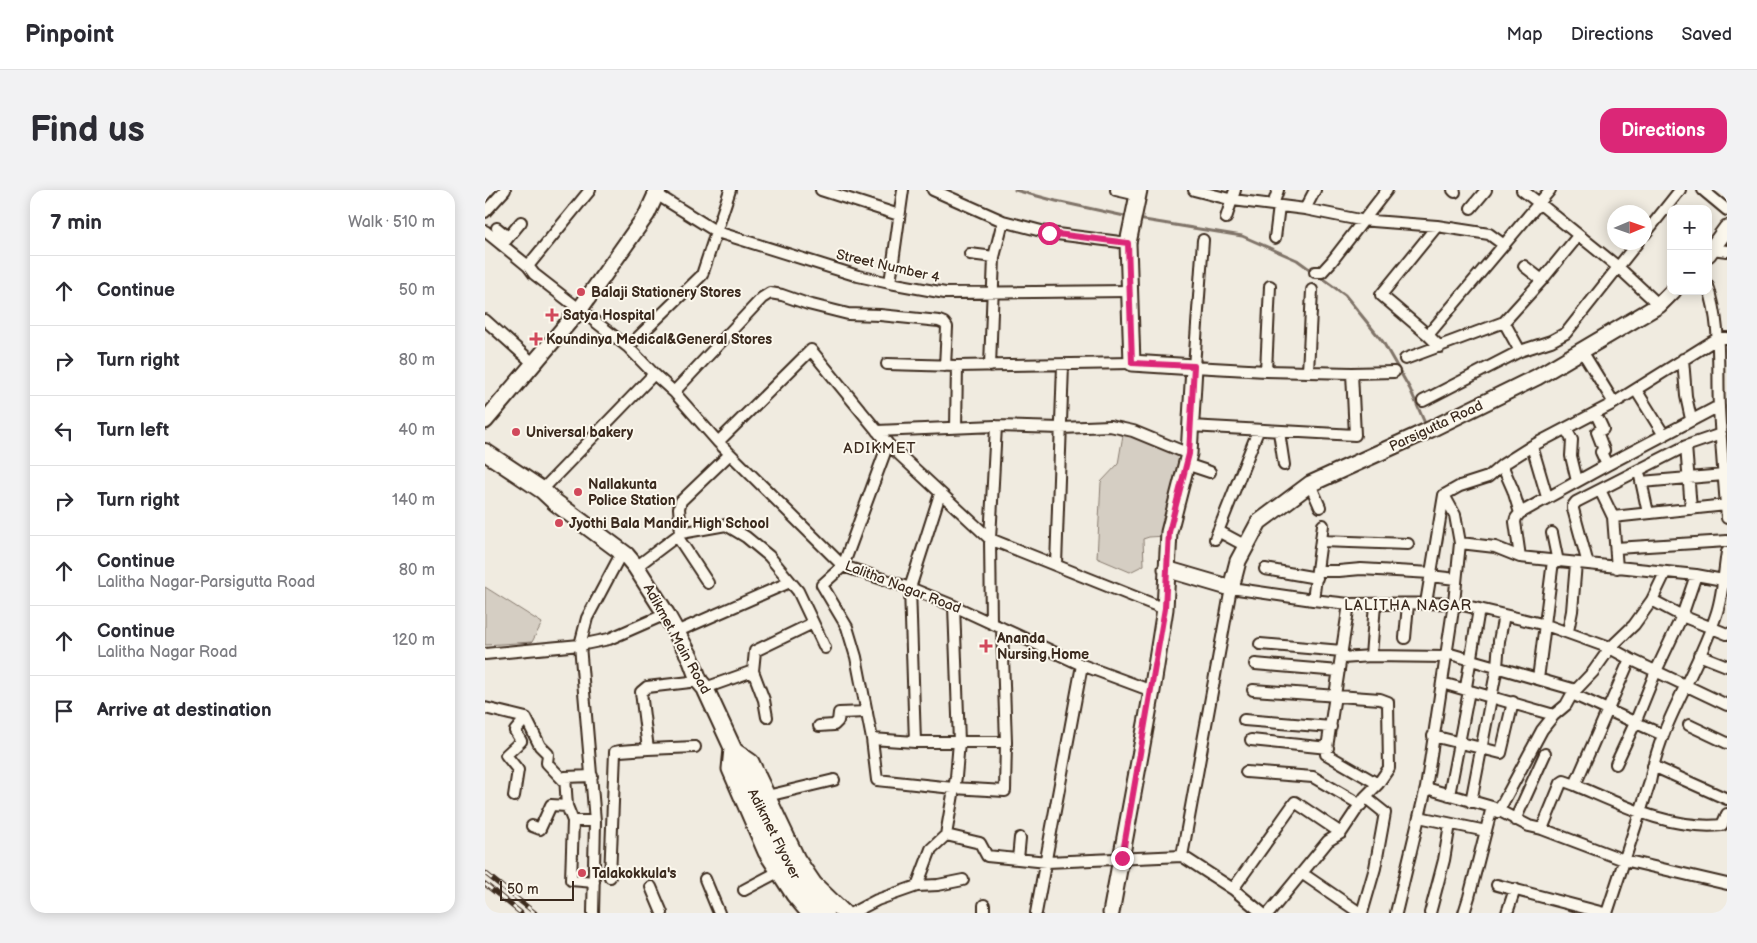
<!DOCTYPE html>
<meta charset="utf-8">
<style>
:root{--surface:#fff;--page:#f2f2f3;--text:#2b2b33;--muted:#7c7c81;--line:#e1e1e2;--accent:#db2777}
body{margin:0;font-family:"Balsamiq Sans",sans-serif;background:var(--page);color:var(--text)}
.controls{position:absolute;right:15px;top:15px;display:grid;overflow:hidden;border-radius:10px;box-shadow:0 2px 12px #0003}
.controls button{width:45px;height:45px;display:grid;place-items:center;padding:0;border:0;border-bottom:1px solid var(--line);background:var(--surface);color:var(--text);font:25px sans-serif}
.compass{position:absolute;left:1122px;top:15px;width:45px;height:45px;border-radius:50%;background:var(--surface);box-shadow:0 2px 12px #0003;rotate:88deg}
.scale{position:absolute;left:15px;bottom:12px;width:74px;box-sizing:border-box;padding-left:5px;border:2px solid #3b2a1e;border-top:0;font-size:14px;line-height:18px;white-space:nowrap;color:#3b2a1e;-webkit-text-stroke:4px #fbf7ec;paint-order:stroke}
.stop{position:absolute;width:15px;height:15px;margin:-11px;border:4px solid #db2777;border-radius:50%;background:#fff}
.stop.end{background:#db2777;border-color:#fff;box-shadow:0 1px 5px #0008}
.list{margin:0;padding:0;list-style:none}
h2{display:flex;justify-content:space-between;align-items:center;height:65px;margin:0;padding:0 20px;font-size:21px}
h2 small{font-size:16px;font-weight:400;color:var(--muted)}
.list li{display:grid;grid-template-columns:32px 1fr auto;gap:15px;align-items:center;box-sizing:border-box;height:70px;padding:0 20px;border-top:1px solid var(--line)}
.list b{display:block;font-size:19px;white-space:nowrap}
.list p{margin:0;font-size:16px;white-space:nowrap;color:var(--muted)}
.list em{font-size:16px;font-style:normal;color:var(--muted)}
.icon{flex:none;width:28px;height:28px;fill:none;stroke:currentColor;stroke-width:2;stroke-linecap:round;stroke-linejoin:round}
.map{position:relative;flex:none;width:1242px;height:723px;overflow:hidden;border-radius:15px}
header{display:flex;align-items:center;gap:30px;box-sizing:border-box;height:70px;padding:0 25px;background:var(--surface);border-bottom:1px solid var(--line)}
header strong{font-size:24px}
nav{display:flex;gap:28px;margin-inline-start:auto;font-size:18px}
.intro{display:flex;align-items:center;justify-content:space-between;box-sizing:border-box;height:120px;padding:0 30px}
h1{margin:0;font-size:35px}
.button{padding:12px 22px;border-radius:15px;background:var(--accent);color:#fff;font-size:18px;font-weight:700}
main{display:flex;gap:30px;padding:0 30px}
aside{flex:1;background:var(--surface);border-radius:15px;box-shadow:0 2px 12px #0003}
.map>svg:first-child{display:block}
</style>
<header>
<strong>Pinpoint</strong>
<nav><a>Map</a><a>Directions</a><a>Saved</a></nav>
</header>
<div class="intro"><h1>Find us</h1><a class="button">Directions</a></div>
<main>
<aside>
<h2>7 min<small>Walk · 510 m</small></h2>
<ul class="list">
<li><svg class="icon" aria-label="ahead" viewBox="0 0 24 24"><path d="M12 20V5M6 11l6-6 6 6"/></svg><div><b>Continue</b></div><em>50 m</em></li>
<li><svg class="icon" aria-label="right" viewBox="0 0 24 24"><path d="M7 20v-9h11M14 6l5 5-5 5"/></svg><div><b>Turn right</b></div><em>80 m</em></li>
<li><svg class="icon" aria-label="left" viewBox="0 0 24 24"><path d="M17 20v-9H6M10 6l-5 5 5 5"/></svg><div><b>Turn left</b></div><em>40 m</em></li>
<li><svg class="icon" aria-label="right" viewBox="0 0 24 24"><path d="M7 20v-9h11M14 6l5 5-5 5"/></svg><div><b>Turn right</b></div><em>140 m</em></li>
<li><svg class="icon" aria-label="ahead" viewBox="0 0 24 24"><path d="M12 20V5M6 11l6-6 6 6"/></svg><div><b>Continue</b><p>Lalitha Nagar-Parsigutta Road</p></div><em>80 m</em></li>
<li><svg class="icon" aria-label="ahead" viewBox="0 0 24 24"><path d="M12 20V5M6 11l6-6 6 6"/></svg><div><b>Continue</b><p>Lalitha Nagar Road</p></div><em>120 m</em></li>
<li><svg class="icon" aria-label="arrive" viewBox="0 0 24 24"><path d="M6 21V4h12l-3 4 3 4H6"/></svg><div><b>Arrive at destination</b></div></li>
</ul>
</aside>
<div class="map">
<svg width="1242" height="723" viewBox="0 0 1242 723">
<rect width="100%" height="100%" fill="#f0ebe0"/>
<filter id="ink" filterUnits="userSpaceOnUse"><feTurbulence type="fractalNoise" baseFrequency=".02" numOctaves="2"/><feDisplacementMap in="SourceGraphic" scale="10" xChannelSelector="R" yChannelSelector="G"/><feConvolveMatrix kernelMatrix="1 2 1 2 8 2 1 2 1" color-interpolation-filters="sRGB"/></filter>
<g filter="url(#ink)">
<path fill="#d5cec3" stroke="#887c70" d="M 638,245 L 646,245 L 700,265 L 680,346 L 664,347 L 658,349 L 659,375 L 645,382 L 612,368 L 616,292 L 633,274 Z
M 0,397 L 57,433 L 47,452 L 0,455 Z"/>
<g fill="none" stroke-linecap="round" stroke-linejoin="round">
<path stroke="#7f7367" stroke-width="3" d="M 530,0 L 571,11 L 644,27
M 653,29 L 757,46 L 812,70 L 860,105 L 898,152 L 925,199 L 939,231"/>
<g stroke="#3b2a1e" stroke-width="14">
<path id="street" d="M 336,0 L 414,25
M 448,0 L 518,31 L 564,43 L 643,53
M 631,0 L 653,5
M 709,0 L 748,10 L 820,19 L 875,30 L 952,36 L 1004,44 L 1019,55
M 968,0 L 970,2
M 1037,0 L 1054,13 L 1133,77 L 1174,115
M 1218,0 L 1242,20
M 168,2 L 232,42 L 373,86 L 405,93 L 460,103 L 645,101
M 788,15 L 793,0
M 986,18 L 1001,0
M 820,19 L 830,0
M 0,22 L 20,0
M 741,28 L 750,0
M 952,36 L 896,105 L 943,145 L 955,157
M 12,38 L 23,47
M 0,41 L 43,76 L 49,84 L 143,157 L 169,184 L 189,202 L 233,252 L 358,376 L 425,398 L 469,416 L 597,475 L 667,501
M 1160,44 L 1195,0
M 790,48 L 794,16
M 718,50 L 709,177 L 781,181 L 867,183 L 909,182
M 17,55 L 36,32
M 1227,59 L 1242,61
M 485,64 L 509,67
M 43,76 L 105,0
M 1039,76 L 1057,90
M 830,82 L 837,82 L 847,71 L 902,0
M 405,93 L 418,0
M 1223,96 C 1237,136 1232,177 1234,218 C 1236,255 1239,291 1242,328
M 0,130 L 49,174
M 1019,132 L 1035,161
M 943,145 L 1065,0
M 143,157 L 217,85 L 245,0
M 1097,161 L 1129,213
M 920,169 L 1019,132 L 1057,90 L 1093,46
M 1198,169 L 1201,206 L 1206,229
M 402,174 L 472,176 L 647,173
M 505,176 L 509,67 L 518,31
M 781,181 L 785,96
M 823,182 L 827,100
M 1151,200 L 1179,245
M 189,202 L 277,108 L 285,103 L 297,105 L 323,114 L 363,124 L 395,125 L 454,131 L 459,133 L 462,137 L 460,176
M 938,211 L 1035,161 L 1066,151 L 1081,143 L 1153,52
M 1111,224 L 1118,239 L 1112,242 L 1119,260 L 1116,262 L 1122,275
M 705,236 L 870,245 L 867,183
M 471,238 L 472,176
M 1081,239 L 1087,250 L 1086,266 L 1092,291
M 392,241 L 511,236 L 576,238 L 625,236 L 648,241 L 704,264
M 794,242 L 799,275
M 233,252 L 326,160 L 403,254 L 505,349 L 680,419
M 403,254 L 358,376 L 337,395 L 362,437 L 371,467 L 387,549 L 392,590 L 468,598 L 520,601 L 521,552 L 517,438
M 1047,256 L 1062,307
M 1201,256 L 1206,319
M 701,274 L 725,282
M 1017,275 L 1028,300 L 1035,323
M 1155,286 L 1163,323
M 1156,292 L 1239,285
M 825,294 L 835,317
M 57,300 L 169,184
M 1115,300 L 1128,327 L 1132,378
M 1128,327 L 1241,315
M 733,341 L 761,356
M 196,343 L 194,318 L 196,311 L 245,264
M 1067,343 L 1073,372
M 192,346 L 223,393
M 730,349 L 773,241
M 836,351 L 923,354
M 975,353 L 1010,357 L 1035,367 L 1211,385 L 1238,390
M 1131,358 L 1242,351
M 1035,367 L 1030,332 L 1031,328 L 1035,323 L 1122,275 L 1234,216
M 1103,374 L 1088,319 L 1088,316 L 1091,312 L 1201,256 L 1236,244
M 571,375 L 578,175
M 151,377 L 196,343 L 241,335 L 261,347 L 284,366 L 313,401 L 340,458
M 780,379 L 832,388
M 833,381 L 854,381 L 876,379 L 946,383
M 945,386 L 971,389
M 828,410 L 838,335
M 1167,410 L 1197,426 L 1242,444
M 941,413 L 959,305 L 975,296 L 1003,287 L 1017,275 L 1047,256 L 1129,213 L 1233,148 L 1242,148
M 864,414 L 841,564 L 893,594
M 890,414 L 886,466 L 961,467
M 506,433 L 505,349 L 511,236
M 1083,441 L 1087,421 L 1091,373
M 191,442 L 305,392
M 920,448 L 923,414
M 775,454 L 857,461
M 962,463 L 1091,500
M 0,464 L 95,455 L 124,449 L 181,424
M 1214,465 L 1242,476
M 857,468 L 886,466
M 1145,469 L 1090,595 C 1137,615 1185,640 1237,635 L 1242,624
M 770,474 L 854,481
M 268,481 L 279,510 L 282,527
M 1053,489 L 1068,371
M 957,493 L 1069,525
M 220,498 L 268,481 L 270,461 L 328,433
M 768,500 L 895,509 L 903,512 L 904,578 L 893,594 L 880,607 L 856,643 L 843,651 L 784,723
M 1087,504 L 1178,545
M 0,518 L 41,528 L 55,556 L 63,564 L 62,573 L 80,592
M 759,530 L 846,537
M 1204,535 L 1242,553
M 334,536 L 349,535 L 353,531 L 354,523 L 382,522
M 948,546 L 1016,563 L 1028,512
M 387,549 L 430,552 L 521,552
M 766,550 L 843,558
M 430,552 L 425,398 L 455,304
M 210,557 L 163,559 L 156,502 L 162,497 L 214,491
M 1131,574 L 1150,533 L 1171,481 L 1197,426 L 1211,385
M 1168,576 L 1242,609
M 761,582 L 828,587 L 876,615
M 107,586 L 80,587 L 82,616 L 88,631 L 86,690 L 109,692
M 941,598 L 1007,617 L 1044,636 L 1057,639 L 1139,670 L 1242,694
M 964,605 L 984,501 L 981,497 L 994,419
M 29,606 L 33,580 L 21,565 L 36,551 L 30,541 L 41,528
M 282,606 L 349,590
M 986,612 L 1012,477 L 1014,451 L 1019,425
M 1013,622 L 1057,540 L 1069,525 L 1081,515 L 1087,504 L 1108,482 L 1125,458 L 1149,435 L 1167,410 L 1180,383
M 934,627 L 1001,641
M 1030,630 L 1060,564
M 88,631 L 110,631
M 47,636 L 55,639 L 66,615 L 82,616
M 1057,639 L 1076,593 L 1079,591 L 1090,595
M 461,645 L 495,653 L 502,666 L 562,672 L 697,666 L 748,699 L 777,723
M 697,666 L 746,398 L 828,410 L 864,414 L 969,413 L 1061,435 L 1125,458 L 1145,469 L 1242,515
M 533,669 L 535,648
M 818,684 L 875,723
M 125,687 L 130,562 L 135,561 L 163,559
M 220,689 L 234,723
M 1012,695 L 1119,723
M 432,696 L 453,695 L 478,690
M 166,697 L 177,723
M 748,699 L 810,612 L 856,643
M 259,700 L 293,682
M 499,715 L 499,723
M 108,723 L 110,631 L 95,455 L 102,428 L 137,362
M 367,723 L 392,710 L 432,696 L 446,659 L 461,645 L 471,587 L 474,552 L 469,416
M 551,723 L 597,475
M 877,723 L 890,678 L 900,623 L 880,607
M 911,723 L 941,598 L 969,413 L 975,353 L 970,325 L 959,305
M 945,723 L 959,670 L 965,634
M 979,723 L 984,707 L 1007,617
M 1022,723 L 1030,699
M 1122,723 L 1165,592 C 1175,531 1214,480 1232,422 C 1238,403 1239,381 1242,362"/>
</g>
<g stroke="#3b2a1e" stroke-width="19">
<path id="secondary" d="M 1223,64 L 1242,38
M 0,231 L 95,119 L 162,24 L 173,0
M 681,379 L 746,398 L 753,371 L 774,332 L 825,294 L 940,242 L 1052,187 L 1174,115 L 1188,101
M 324,723 L 309,705 L 281,662 L 245,579 L 247,559 L 266,572 L 312,669 L 329,694 L 359,723
M 626,723 L 667,501 L 680,419 L 684,342 L 704,264 L 709,177 L 647,173 L 643,53 L 654,0"/>
</g>
<g stroke="#3b2a1e" stroke-width="20">
<path id="primary" d="M 0,262 L 57,300 L 71,313 L 141,365 L 151,377 L 181,424 L 205,467 L 214,491 L 220,498 L 298,667 L 317,697 L 340,723"/>
</g>
<use href="#street" stroke="#fbf7ec" stroke-width="10"/>
<use href="#secondary" stroke="#fbf7ec" stroke-width="15"/>
<use href="#primary" stroke="#fbf7ec" stroke-width="16"/>
<g stroke="#3b2a1e" stroke-width="5">
<path id="rail" d="M 0,683 L 50,723
M 0,694 L 36,723"/>
</g>
<use href="#rail" stroke="#fbf7ec" stroke-width="3" stroke-dasharray="9" stroke-linecap="butt"/>
</g>
</g>
<g fill="none" stroke-linecap="round" stroke-linejoin="round" filter="url(#ink)">
<path stroke="#db2777" stroke-width="6" d="M 564,43 L 643,53 L 647,173 L 709,176 L 704,264 L 684,342 L 680,418 L 637,668"/>
</g>
<g fill="#d1495b" stroke="#fbf7ec" stroke-width="2">
<circle cx="96" cy="102" r="5"/>
<path d="M64.5 117.5h5v5h5v5h-5v5h-5v-5h-5v-5h5z"/>
<path d="M48.5 141.5h5v5h5v5h-5v5h-5v-5h-5v-5h5z"/>
<circle cx="31" cy="242" r="5"/>
<circle cx="93" cy="302" r="5"/>
<circle cx="74" cy="333" r="5"/>
<path d="M498.5 448.5h5v5h5v5h-5v5h-5v-5h-5v-5h5z"/>
<circle cx="97" cy="683" r="5"/>
</g>
<g text-anchor="middle" dominant-baseline="central" stroke-width="4" stroke-linejoin="round" paint-order="stroke">
<g font-size="14" fill="#3b2a1e" stroke="#fbf7ec">
<text transform="translate(403 76) rotate(13)">Street Number 4</text>
<text transform="translate(951 236) rotate(-25)">Parsigutta Road</text>
<text transform="translate(418 397) rotate(21)">Lalitha Nagar Road</text>
<text transform="translate(192 449) rotate(61)">Adikmet Main Road</text>
<text transform="translate(289 644) rotate(63)">Adikmet Flyover</text>
</g>
<g font-size="14" font-weight="bold" fill="#3b2a1e" stroke="#fbf7ec" text-anchor="start">
<text x="106" y="102">Balaji Stationery Stores</text>
<text x="78" y="125">Satya Hospital</text>
<text x="61" y="149">Koundinya Medical&amp;General Stores</text>
<text x="41" y="242">Universal bakery</text>
<text x="103" y="294">Nallakunta<tspan x="103" dy="16">Police Station</tspan></text>
<text x="84" y="333">Jyothi Bala Mandir High School</text>
<text x="512" y="448">Ananda<tspan x="512" dy="16">Nursing Home</tspan></text>
<text x="107" y="683">Talakokkula's</text>
</g>
<g font-size="15" letter-spacing="1" fill="#3b2a1e" stroke="#fbf7ec">
<text x="395" y="258">ADIKMET</text>
<text x="923" y="415">LALITHA NAGAR</text>
</g>
</g>
</svg>
<div class="controls">
<button>+</button>
<button>−</button>
</div>
<svg class="compass" viewBox="-18 -18 36 36"><path d="M0-13l5 13h-10z" fill="#e53935"/><path d="M0 13l5-13h-10z" fill="#7c7c81"/></svg>
<div class="scale">50 m</div>
<div class="stop" style="left:564px;top:43px"></div>
<div class="stop end" style="left:637px;top:668px"></div>
</div>
</main>
